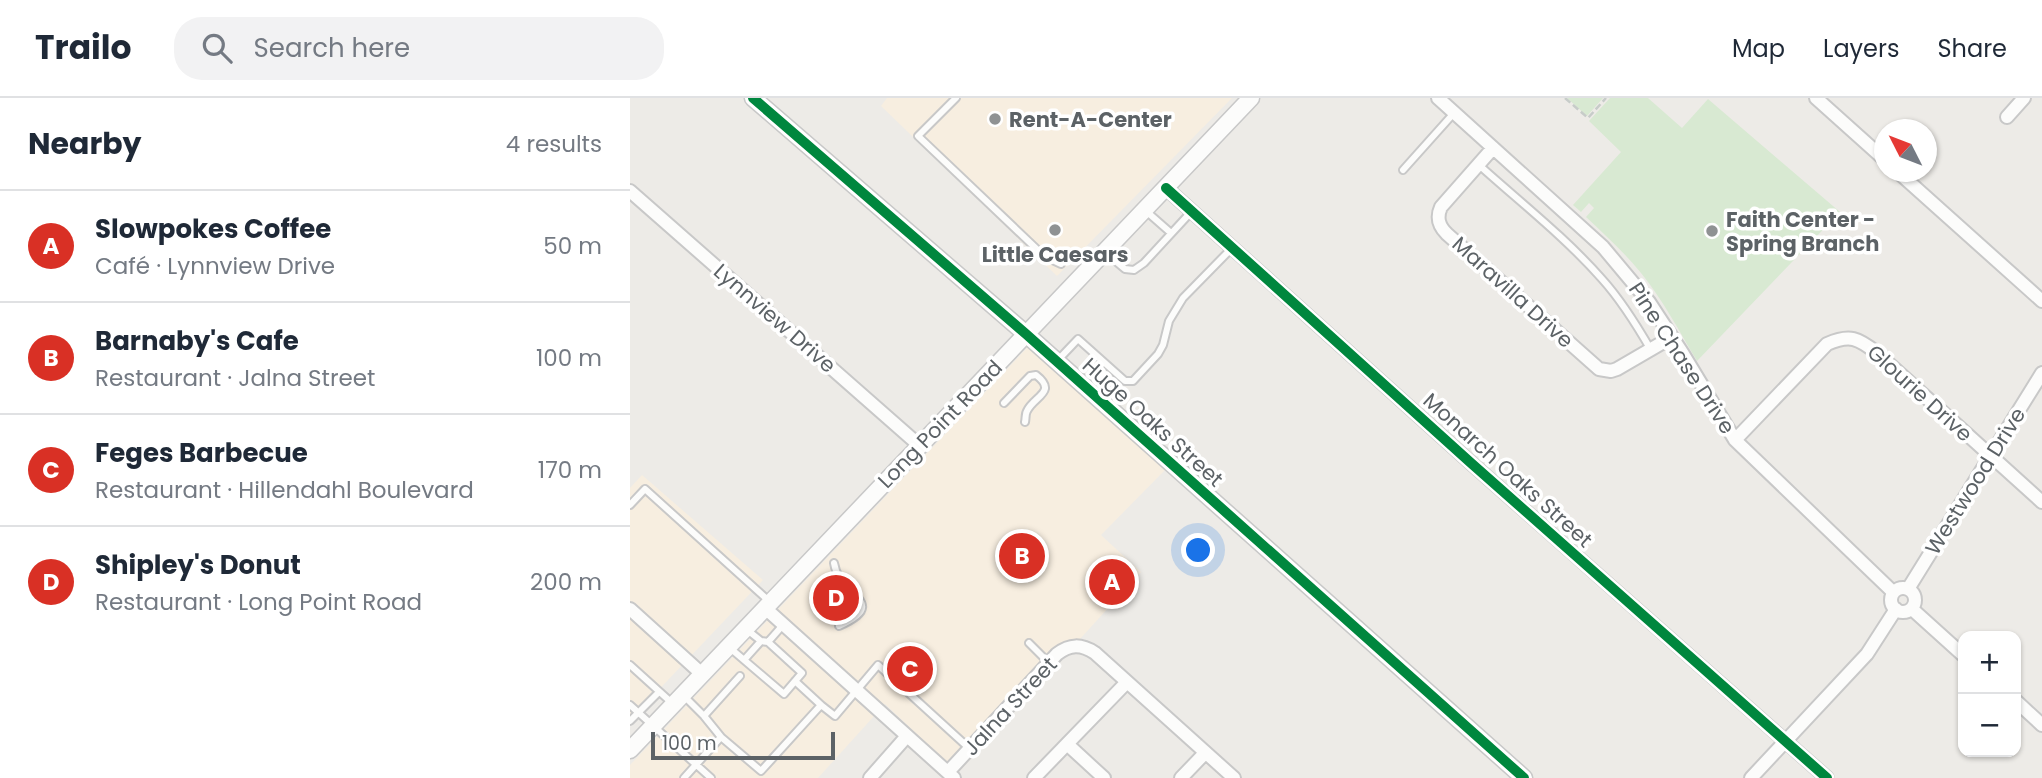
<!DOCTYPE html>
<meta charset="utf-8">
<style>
:root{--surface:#fff;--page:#f2f2f3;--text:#1f2937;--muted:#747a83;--line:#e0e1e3;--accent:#d93025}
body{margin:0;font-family:Poppins,sans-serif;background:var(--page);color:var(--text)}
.controls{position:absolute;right:21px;bottom:21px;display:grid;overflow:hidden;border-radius:14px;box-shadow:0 2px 5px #0004}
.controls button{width:63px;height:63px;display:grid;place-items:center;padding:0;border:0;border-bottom:2px solid var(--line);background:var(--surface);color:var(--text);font:35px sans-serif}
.compass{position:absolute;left:1244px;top:21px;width:63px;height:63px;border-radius:50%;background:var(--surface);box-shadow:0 2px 5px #0004;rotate:312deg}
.scale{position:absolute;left:21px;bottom:18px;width:184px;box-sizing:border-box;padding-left:7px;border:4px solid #5c6266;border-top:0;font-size:19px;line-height:24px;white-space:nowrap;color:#5c6266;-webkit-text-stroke:5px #fff;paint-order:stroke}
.you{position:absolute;left:569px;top:453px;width:24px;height:24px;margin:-18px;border:5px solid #fff;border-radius:50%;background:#1a73e8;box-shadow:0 0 0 10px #1a73e833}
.badge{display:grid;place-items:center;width:46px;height:46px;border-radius:50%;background:var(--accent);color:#fff;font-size:23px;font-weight:700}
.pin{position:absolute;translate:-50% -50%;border:4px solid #fff;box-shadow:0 2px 7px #0006}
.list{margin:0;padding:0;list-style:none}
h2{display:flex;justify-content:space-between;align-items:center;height:91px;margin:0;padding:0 28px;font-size:30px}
h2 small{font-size:23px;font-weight:400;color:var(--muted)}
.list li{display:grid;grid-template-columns:46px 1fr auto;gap:21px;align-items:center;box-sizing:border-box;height:112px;padding:0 28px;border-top:2px solid var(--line)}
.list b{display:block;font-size:26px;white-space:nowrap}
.list p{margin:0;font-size:23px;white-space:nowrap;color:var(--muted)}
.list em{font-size:23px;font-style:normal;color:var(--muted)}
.icon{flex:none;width:38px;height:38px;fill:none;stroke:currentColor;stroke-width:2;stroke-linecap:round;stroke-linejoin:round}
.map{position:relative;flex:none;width:1412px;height:680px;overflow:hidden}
header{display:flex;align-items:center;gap:42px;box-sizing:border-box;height:98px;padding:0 35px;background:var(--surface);border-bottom:2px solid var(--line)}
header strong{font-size:33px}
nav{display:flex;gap:38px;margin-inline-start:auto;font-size:24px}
.search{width:490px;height:63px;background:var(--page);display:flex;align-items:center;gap:18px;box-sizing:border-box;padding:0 24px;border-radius:28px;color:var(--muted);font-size:26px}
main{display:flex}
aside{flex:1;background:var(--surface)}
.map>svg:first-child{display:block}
</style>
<header>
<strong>Trailo</strong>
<div class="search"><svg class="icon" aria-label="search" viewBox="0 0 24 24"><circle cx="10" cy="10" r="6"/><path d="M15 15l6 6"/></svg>Search here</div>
<nav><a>Map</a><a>Layers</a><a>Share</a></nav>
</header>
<main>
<aside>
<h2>Nearby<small>4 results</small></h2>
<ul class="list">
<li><span class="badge">A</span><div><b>Slowpokes Coffee</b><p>Café · Lynnview Drive</p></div><em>50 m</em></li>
<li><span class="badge">B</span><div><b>Barnaby's Cafe</b><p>Restaurant · Jalna Street</p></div><em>100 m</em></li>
<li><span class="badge">C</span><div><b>Feges Barbecue</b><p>Restaurant · Hillendahl Boulevard</p></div><em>170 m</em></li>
<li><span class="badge">D</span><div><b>Shipley's Donut</b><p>Restaurant · Long Point Road</p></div><em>200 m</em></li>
</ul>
</aside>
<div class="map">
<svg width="1412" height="680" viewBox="0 0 1412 680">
<rect width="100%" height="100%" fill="#edebe7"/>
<path fill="#f7eee0" d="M 257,0 L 602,0 L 427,178 L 251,8 Z
M 398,249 L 537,370 L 471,437 L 511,474 L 328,675 L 255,606 L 188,680 L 0,680 L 0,667 Z
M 12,377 L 133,482 L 0,622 L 0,390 Z"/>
<path fill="#d8e9d2" d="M 937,0 L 973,0 L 957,18 Z
M 980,0 L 1018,0 L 1052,30 L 1078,1 L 1210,114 L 1067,263 C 1049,233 1033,202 1011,175 C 994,154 975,137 956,119 L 964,110 L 959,105 L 951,114 L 943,107 L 991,54 L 959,23 Z"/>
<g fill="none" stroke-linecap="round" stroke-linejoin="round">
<g stroke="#c8c8c8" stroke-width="10">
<path id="lane" d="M 326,0 L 288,38 L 414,158 L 431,166
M 849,67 C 890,104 935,139 972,181 C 991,202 1006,226 1021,252
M 773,72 L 824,15
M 516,113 L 541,135
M 476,155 L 495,171 L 504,172 L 514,165 L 562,113
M 428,262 L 448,241 L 495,283 L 503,283 L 528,256 L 533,247 L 539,223 L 553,200 L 602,150
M 374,305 L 400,278 L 406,277 C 428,294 404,298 397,313 C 395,316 396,320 395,324
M 0,407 L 15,391 L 140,504
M 204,465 C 205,471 207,476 210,481 C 229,502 249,510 209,528
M 138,544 L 153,527
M 399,545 L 419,565
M 100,550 L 154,596 L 172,575 L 138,544 L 131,543 L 116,531
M 114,562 L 131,543
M 0,567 L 42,605
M 165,583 L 191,607
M 54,598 L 74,618 L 91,639
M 0,607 L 81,680
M 74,618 L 110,578
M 0,623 L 29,594
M 54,680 L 91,639 L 131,673 L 191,607 L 205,618 L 248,567 L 340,651"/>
</g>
<g stroke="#c8c8c8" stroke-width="16">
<path id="street" d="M 808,0 L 973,149 L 1019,204 L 1053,256 L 1105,342 L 1263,494
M 1186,0 L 1254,61
M 1377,19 L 1394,0
M 863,50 L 811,109 C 806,120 809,128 817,136 L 969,271 L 981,273 L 987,271 L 1042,239
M 1268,74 L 1412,203
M 536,90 L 841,365 L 1197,680
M 0,93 L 290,348
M 1105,342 L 1197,246 C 1220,236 1228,240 1247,255 L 1412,404
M1261 502a12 12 0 1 1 24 0a12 12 0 1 1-24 0Z
M 1278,491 L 1412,275
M 135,510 L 324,680
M 0,511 L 72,576
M 1282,511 L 1333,557
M 1386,603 L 1412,627
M 437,646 L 474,680
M 318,674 L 427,556 C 440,546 451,546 465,555 L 604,680
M 240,680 L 277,638
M 404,680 L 497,584
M 551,680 L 575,655
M 1121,680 L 1237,556 L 1266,511"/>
</g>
<g stroke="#c8c8c8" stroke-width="19">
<path id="secondary" d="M 123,0 L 396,236 L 894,680
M 0,652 L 621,0"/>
</g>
<path stroke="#c7ccc9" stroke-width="2.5" stroke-dasharray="7 3.5" stroke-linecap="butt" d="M 935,0 L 958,20 L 976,0"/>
<use href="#lane" stroke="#fcfcfb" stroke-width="6"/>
<use href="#street" stroke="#fcfcfb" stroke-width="12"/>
<use href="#secondary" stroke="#fcfcfb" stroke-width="16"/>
<g stroke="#fff" stroke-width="15">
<path id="cycleway" d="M 123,0 L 396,236 L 894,680
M 536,90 L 841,365 L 1197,680"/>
</g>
<use href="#cycleway" stroke="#00873e" stroke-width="10"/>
</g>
<g fill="#8f9293" stroke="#fff" stroke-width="2.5">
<circle cx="365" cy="21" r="7"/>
<circle cx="425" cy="132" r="7"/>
<circle cx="1082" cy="133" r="7"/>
</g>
<g text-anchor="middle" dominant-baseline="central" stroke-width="7" stroke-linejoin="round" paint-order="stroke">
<g font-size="21" font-weight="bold" fill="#5c6266" stroke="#fff" text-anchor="start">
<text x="379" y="21">Rent-A-Center</text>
<text x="1096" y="121">Faith Center -<tspan x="1096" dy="24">Spring Branch</tspan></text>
<text x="425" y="156" text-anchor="middle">Little Caesars</text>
</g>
<g font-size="21" fill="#5c6266" stroke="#fff">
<text transform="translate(883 194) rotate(42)">Maravilla Drive</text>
<text transform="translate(145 220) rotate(41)">Lynnview Drive</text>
<text transform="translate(1052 260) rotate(57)">Pine Chase Drive</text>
<text transform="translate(1290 295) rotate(42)">Glourie Drive</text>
<text transform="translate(523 324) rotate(42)">Huge Oaks Street</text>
<text transform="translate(310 326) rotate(-46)">Long Point Road</text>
<text transform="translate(878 372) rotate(42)">Monarch Oaks Street</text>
<text transform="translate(1345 383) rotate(-58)">Westwood Drive</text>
<text transform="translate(380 608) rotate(-47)">Jalna Street</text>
</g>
</g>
</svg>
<div class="controls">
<button>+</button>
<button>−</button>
</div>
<svg class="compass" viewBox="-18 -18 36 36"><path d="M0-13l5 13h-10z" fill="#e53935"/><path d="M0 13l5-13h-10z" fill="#747a83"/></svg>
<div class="scale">100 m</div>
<div class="you"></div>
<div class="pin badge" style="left:482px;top:484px">A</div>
<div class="pin badge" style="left:392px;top:458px">B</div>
<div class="pin badge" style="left:280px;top:571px">C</div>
<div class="pin badge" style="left:206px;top:500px">D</div>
</div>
</main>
